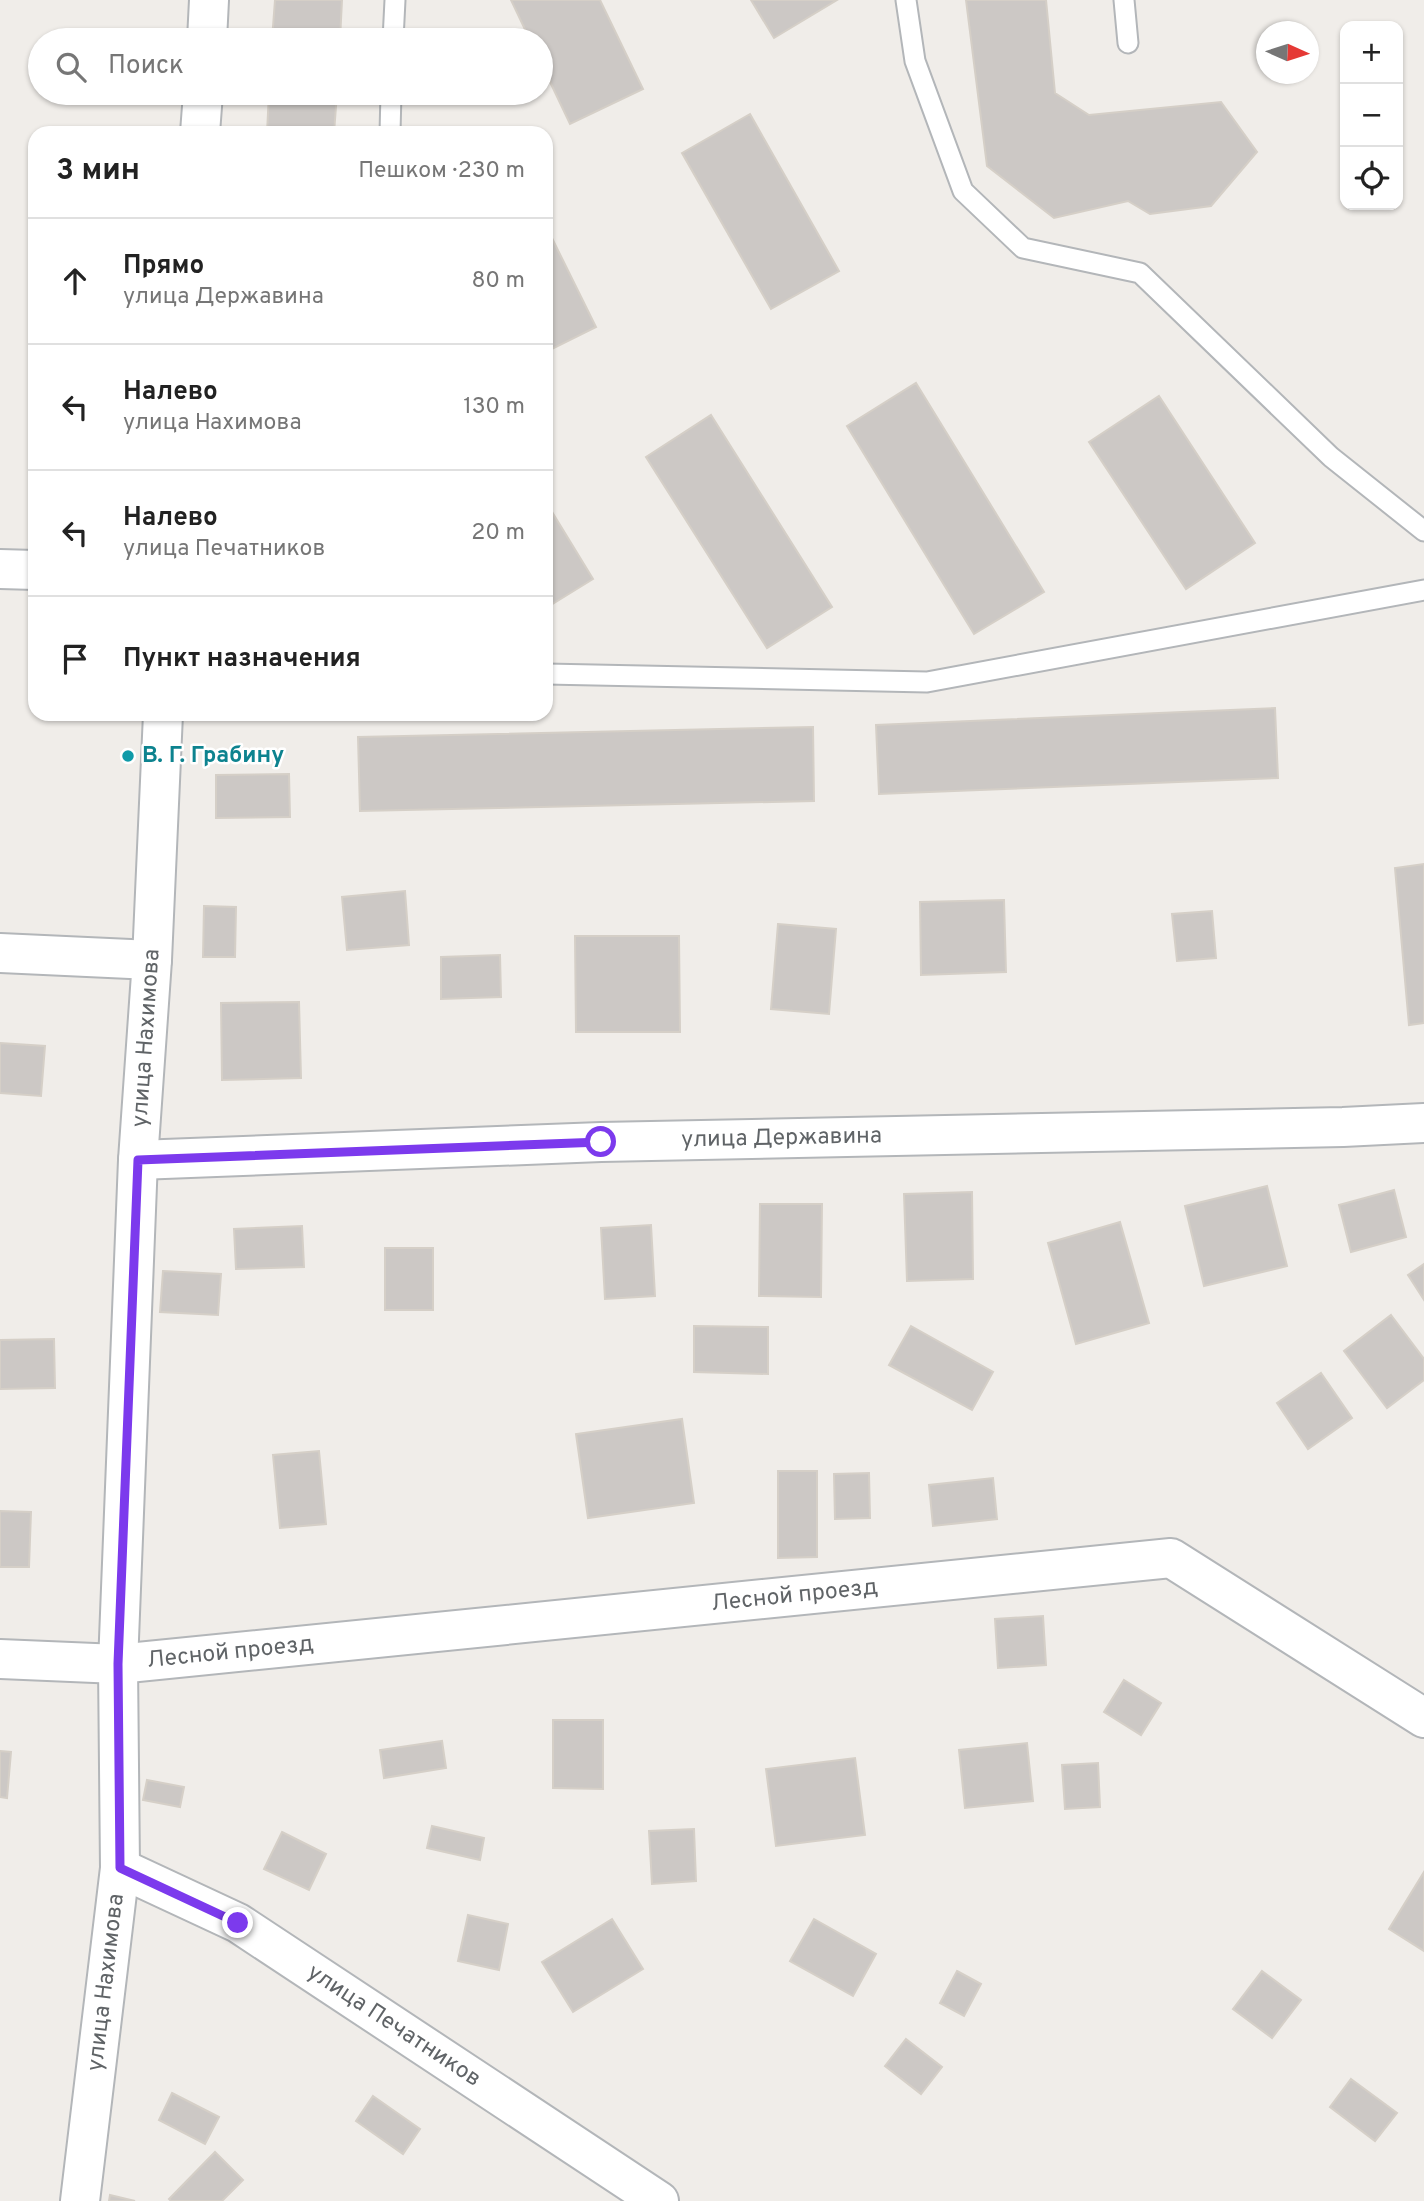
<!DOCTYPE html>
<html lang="ru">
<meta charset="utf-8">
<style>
:root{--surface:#fff;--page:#f6f6f6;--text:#222;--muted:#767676;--line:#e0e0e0}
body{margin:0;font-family:Overpass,sans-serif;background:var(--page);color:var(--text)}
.controls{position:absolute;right:21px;top:21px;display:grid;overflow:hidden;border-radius:14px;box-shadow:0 2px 5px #0004}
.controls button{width:63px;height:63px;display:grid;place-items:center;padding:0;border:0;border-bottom:2px solid var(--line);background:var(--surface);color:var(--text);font:35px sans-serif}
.compass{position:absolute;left:1256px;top:21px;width:63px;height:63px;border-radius:50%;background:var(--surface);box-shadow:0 2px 5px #0004;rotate:93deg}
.stop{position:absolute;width:21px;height:21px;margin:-16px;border:5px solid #7c3aed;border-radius:50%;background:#fff}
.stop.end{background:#7c3aed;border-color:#fff;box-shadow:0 2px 7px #0008}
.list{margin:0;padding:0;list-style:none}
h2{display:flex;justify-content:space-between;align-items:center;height:91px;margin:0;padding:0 28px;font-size:30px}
h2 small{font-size:23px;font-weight:400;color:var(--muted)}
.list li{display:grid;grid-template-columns:46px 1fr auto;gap:21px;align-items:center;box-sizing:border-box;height:126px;padding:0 28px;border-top:2px solid var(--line)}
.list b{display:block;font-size:26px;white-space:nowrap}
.list p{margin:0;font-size:23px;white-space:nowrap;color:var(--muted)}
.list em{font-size:23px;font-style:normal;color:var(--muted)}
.icon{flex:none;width:38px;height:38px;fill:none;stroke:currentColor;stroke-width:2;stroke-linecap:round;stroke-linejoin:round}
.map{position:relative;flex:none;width:1424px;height:2201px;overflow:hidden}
.search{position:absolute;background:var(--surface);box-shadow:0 2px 5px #0004;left:28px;top:28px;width:525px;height:77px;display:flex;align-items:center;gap:18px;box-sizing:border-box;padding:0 24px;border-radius:38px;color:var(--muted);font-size:26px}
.panel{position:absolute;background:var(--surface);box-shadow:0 2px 5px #0004;left:28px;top:126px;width:525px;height:595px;border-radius:21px}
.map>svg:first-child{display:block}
</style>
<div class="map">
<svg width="1424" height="2201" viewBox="0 0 1424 2201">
<rect width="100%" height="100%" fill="#f0ede9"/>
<path fill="#ccc8c5" stroke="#d5cfc7" stroke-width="2" d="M 275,0 L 342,0 L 340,40 L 272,40 Z
M 511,0 L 600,0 L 643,89 L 570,124 L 541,63 L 541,40 L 530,40 Z
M 751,0 L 837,0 L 774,38 Z
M 966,0 L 1046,0 L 1055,93 L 1089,115 L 1221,102 L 1257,152 L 1211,206 L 1150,214 L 1128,201 L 1054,218 L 987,166 Z
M 269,93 L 337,93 L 334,133 L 267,133 Z
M 750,114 L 839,271 L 771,309 L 682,153 Z
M 546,226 L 596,327 L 546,352 Z
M 916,383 L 1044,592 L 974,634 L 847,426 Z
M 1159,396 L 1255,543 L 1186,589 L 1089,442 Z
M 711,415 L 832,607 L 767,648 L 646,457 Z
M 546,502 L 593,579 L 546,608 Z
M 1275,708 L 1278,778 L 879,794 L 876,725 Z
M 813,727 L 814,801 L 360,811 L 358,737 Z
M 289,774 L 290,817 L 216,818 L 216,775 Z
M 1424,864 L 1424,1023 L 1409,1025 L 1395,868 Z
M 405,891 L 409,945 L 347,950 L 342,897 Z
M 1004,900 L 1006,972 L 921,975 L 920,902 Z
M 204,906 L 236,907 L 235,957 L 203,957 Z
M 1212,911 L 1216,958 L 1177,961 L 1172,914 Z
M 778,924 L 836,929 L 829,1014 L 771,1009 Z
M 575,936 L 679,936 L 680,1032 L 576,1032 Z
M 500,955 L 501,997 L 441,999 L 441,957 Z
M 299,1002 L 301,1078 L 222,1080 L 221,1003 Z
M 0,1043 L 45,1046 L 41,1096 L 0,1093 Z
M 1267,1186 L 1287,1266 L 1204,1286 L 1185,1206 Z
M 1394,1190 L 1406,1237 L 1351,1252 L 1339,1205 Z
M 972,1192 L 973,1279 L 907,1281 L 904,1194 Z
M 760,1204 L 822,1204 L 821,1297 L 759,1296 Z
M 1120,1222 L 1149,1323 L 1076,1344 L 1048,1243 Z
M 651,1225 L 655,1296 L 605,1299 L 601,1228 Z
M 302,1226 L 304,1267 L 236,1269 L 234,1229 Z
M 385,1248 L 433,1248 L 433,1310 L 385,1310 Z
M 1424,1264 L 1424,1300 L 1408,1275 Z
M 163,1271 L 221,1274 L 218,1315 L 160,1312 Z
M 1391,1315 L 1424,1359 L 1424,1380 L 1387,1408 L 1344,1351 Z
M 694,1326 L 768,1327 L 768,1374 L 694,1372 Z
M 911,1326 L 993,1372 L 972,1410 L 889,1365 Z
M 54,1339 L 55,1388 L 0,1389 L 0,1340 Z
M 1321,1373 L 1352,1418 L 1308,1449 L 1277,1403 Z
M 682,1419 L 694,1503 L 588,1518 L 576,1434 Z
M 319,1451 L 326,1524 L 280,1528 L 273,1455 Z
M 778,1471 L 817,1471 L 817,1557 L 778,1558 Z
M 869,1473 L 870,1518 L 835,1519 L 834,1474 Z
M 993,1478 L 997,1519 L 933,1526 L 929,1485 Z
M 0,1511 L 31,1512 L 29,1567 L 0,1567 Z
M 1043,1616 L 1046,1665 L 998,1668 L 995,1619 Z
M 1124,1680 L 1161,1703 L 1141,1735 L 1104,1712 Z
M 553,1720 L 603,1720 L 603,1789 L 553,1788 Z
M 442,1741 L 446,1768 L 384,1778 L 380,1750 Z
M 1027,1743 L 1033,1801 L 965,1808 L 959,1750 Z
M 0,1751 L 11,1752 L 7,1798 L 0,1797 Z
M 855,1758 L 865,1835 L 776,1846 L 766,1769 Z
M 1098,1763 L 1100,1807 L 1065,1809 L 1062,1765 Z
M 147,1780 L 184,1787 L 180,1807 L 143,1800 Z
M 432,1826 L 484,1838 L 480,1860 L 427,1848 Z
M 694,1829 L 696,1881 L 652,1884 L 649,1831 Z
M 282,1832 L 326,1854 L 309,1890 L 264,1869 Z
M 1424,1872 L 1424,1951 L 1389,1929 Z
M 468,1915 L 508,1924 L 499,1970 L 458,1961 Z
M 612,1919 L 643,1969 L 573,2012 L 542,1962 Z
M 814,1919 L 876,1954 L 853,1996 L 790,1961 Z
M 957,1971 L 981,1984 L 964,2016 L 940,2003 Z
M 1262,1971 L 1301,2000 L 1272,2038 L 1233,2009 Z
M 906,2039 L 942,2067 L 921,2094 L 885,2066 Z
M 1351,2079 L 1397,2113 L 1375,2141 L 1330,2107 Z
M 172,2093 L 219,2117 L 205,2144 L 159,2120 Z
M 373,2096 L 420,2129 L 403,2154 L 356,2121 Z
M 215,2152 L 243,2180 L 222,2201 L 171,2201 L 169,2199 Z
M 110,2195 L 135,2201 L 109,2201 Z"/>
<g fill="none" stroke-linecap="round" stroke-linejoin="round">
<g stroke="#b3b6b9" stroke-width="23">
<path id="service" d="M 906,0 L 915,61 L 963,191 L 1023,248 L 1140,273 L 1331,457 L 1424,531
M 1124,0 L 1128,43
M 393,40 L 395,0
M 390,133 L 391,93
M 546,674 L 927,682 L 1424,590"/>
</g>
<g stroke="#b3b6b9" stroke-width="42">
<g id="minor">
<path d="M 207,40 L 209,0"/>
<path d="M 200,133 L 203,93"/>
<path d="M 0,569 L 35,570"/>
<path d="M 0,953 L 152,960"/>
<path id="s1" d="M 138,1160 L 601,1142 L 1343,1127 L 1424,1123"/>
<path id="s2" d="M 0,1659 L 118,1664 L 1171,1558 L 1424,1718"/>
<path id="s3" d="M 120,1868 L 238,1923 L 659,2201"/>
<path id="s4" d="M 80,2201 L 120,1868 L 118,1664 L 138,1160 L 152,960 L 163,714"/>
</g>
</g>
<use href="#service" stroke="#fff" stroke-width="19"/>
<use href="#minor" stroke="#fff" stroke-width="38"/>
</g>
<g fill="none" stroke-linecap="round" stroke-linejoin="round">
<path stroke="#7c3aed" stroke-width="9" d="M 238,1923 L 120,1868 L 118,1664 L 138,1160 L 601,1142"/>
</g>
<circle fill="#0f9aa8" stroke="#fff" stroke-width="2.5" cx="128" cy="756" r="7"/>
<g text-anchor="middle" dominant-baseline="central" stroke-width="5" stroke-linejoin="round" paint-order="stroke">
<g font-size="23" font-weight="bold" fill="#0d838f" stroke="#fff" text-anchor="start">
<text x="142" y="756">В. Г. Грабину</text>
</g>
<g font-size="23" fill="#606467" stroke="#fff">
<text stroke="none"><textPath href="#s4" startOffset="1166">улица Нахимова</textPath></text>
<text stroke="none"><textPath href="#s1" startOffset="644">улица Державина</textPath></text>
<text stroke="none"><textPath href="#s2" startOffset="798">Лесной проезд</textPath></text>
<text stroke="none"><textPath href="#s2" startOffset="231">Лесной проезд</textPath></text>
<text stroke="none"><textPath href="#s4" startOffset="220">улица Нахимова</textPath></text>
<text stroke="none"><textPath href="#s3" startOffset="317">улица Печатников</textPath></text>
</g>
</g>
</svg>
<div class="controls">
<button>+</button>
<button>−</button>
<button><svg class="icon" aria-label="locate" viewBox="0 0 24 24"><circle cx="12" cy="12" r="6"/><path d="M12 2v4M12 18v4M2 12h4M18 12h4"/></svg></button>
</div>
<svg class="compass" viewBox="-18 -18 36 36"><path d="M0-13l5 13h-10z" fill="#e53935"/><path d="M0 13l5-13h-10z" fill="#767676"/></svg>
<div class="stop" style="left:601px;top:1142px"></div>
<div class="stop end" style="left:238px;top:1923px"></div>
<div class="search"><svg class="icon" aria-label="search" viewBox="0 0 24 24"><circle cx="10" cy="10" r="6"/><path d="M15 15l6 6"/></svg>Поиск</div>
<section class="panel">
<h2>3 мин<small>Пешком · 230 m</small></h2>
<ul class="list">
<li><svg class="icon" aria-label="ahead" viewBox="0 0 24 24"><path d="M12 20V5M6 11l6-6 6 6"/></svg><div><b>Прямо</b><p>улица Державина</p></div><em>80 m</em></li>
<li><svg class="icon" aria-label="left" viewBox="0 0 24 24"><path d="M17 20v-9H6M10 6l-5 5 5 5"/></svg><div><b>Налево</b><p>улица Нахимова</p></div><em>130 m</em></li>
<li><svg class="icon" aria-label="left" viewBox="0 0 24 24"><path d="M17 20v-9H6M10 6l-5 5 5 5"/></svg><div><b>Налево</b><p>улица Печатников</p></div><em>20 m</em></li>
<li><svg class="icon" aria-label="arrive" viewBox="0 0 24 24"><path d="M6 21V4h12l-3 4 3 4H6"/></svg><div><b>Пункт назначения</b></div></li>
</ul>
</section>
</div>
